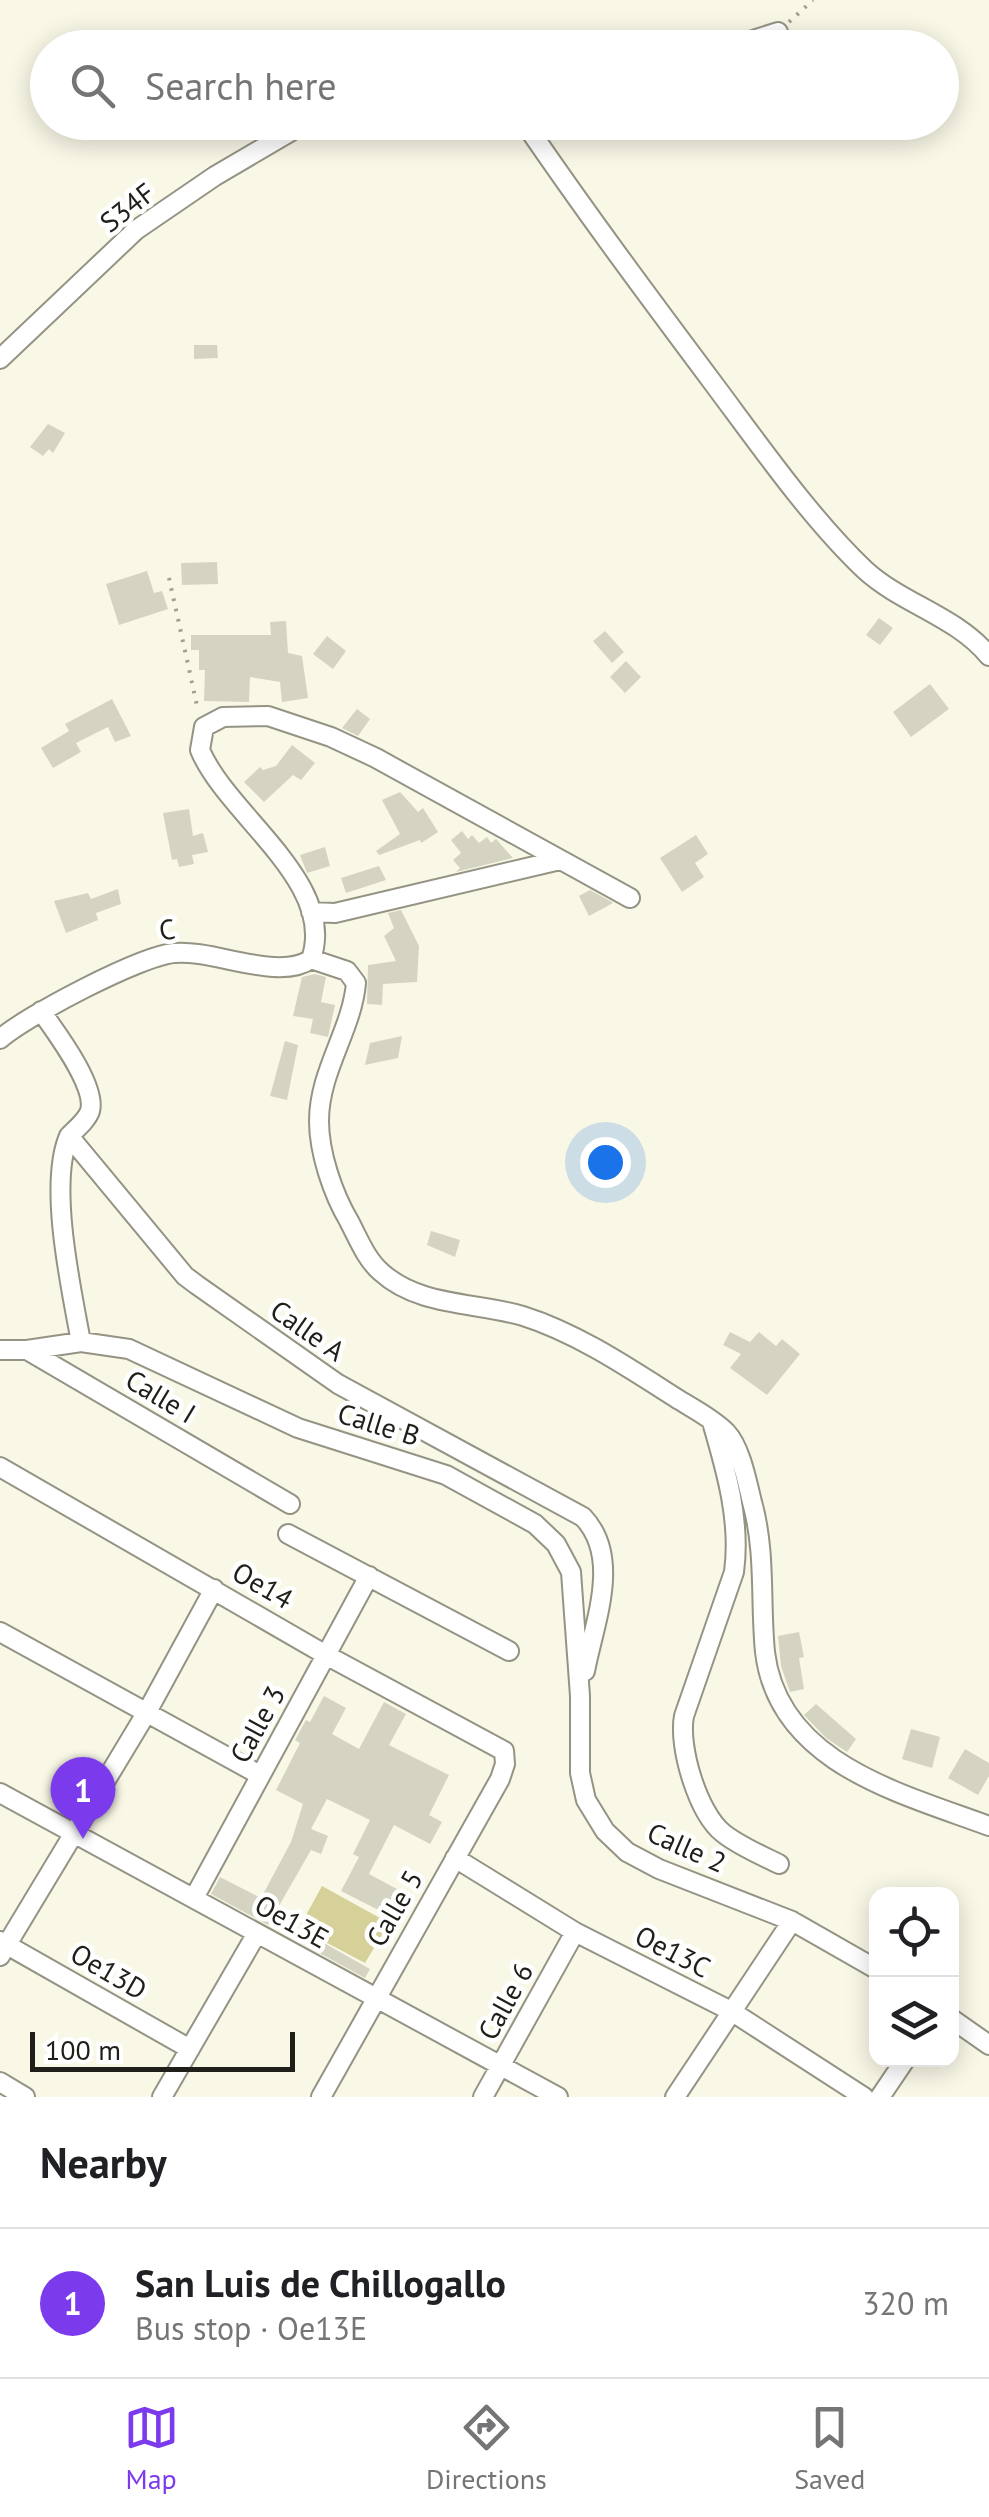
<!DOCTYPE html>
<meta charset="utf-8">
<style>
:root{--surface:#fff;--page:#f2f2f2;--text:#202124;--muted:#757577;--line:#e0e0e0;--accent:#7c3aed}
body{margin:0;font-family:"PT Sans",sans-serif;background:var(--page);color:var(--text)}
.controls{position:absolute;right:30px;bottom:30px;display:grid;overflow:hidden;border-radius:20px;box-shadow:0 5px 25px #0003}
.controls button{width:90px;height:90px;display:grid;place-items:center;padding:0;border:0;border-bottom:2px solid var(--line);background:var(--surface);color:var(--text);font:50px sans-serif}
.scale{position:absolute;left:30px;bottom:25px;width:265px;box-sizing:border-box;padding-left:10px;border:5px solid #1f1e18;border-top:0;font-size:28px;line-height:35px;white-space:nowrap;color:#1f1e18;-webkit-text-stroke:8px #fff;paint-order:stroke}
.you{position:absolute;left:605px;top:1162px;width:35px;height:35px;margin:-25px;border:8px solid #fff;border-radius:50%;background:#1a73e8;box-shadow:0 0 0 15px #1a73e833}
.badge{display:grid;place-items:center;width:65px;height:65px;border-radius:50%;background:var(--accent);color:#fff;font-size:32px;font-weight:700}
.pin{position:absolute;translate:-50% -82px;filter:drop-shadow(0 2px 5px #0008)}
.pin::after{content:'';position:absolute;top:52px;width:35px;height:30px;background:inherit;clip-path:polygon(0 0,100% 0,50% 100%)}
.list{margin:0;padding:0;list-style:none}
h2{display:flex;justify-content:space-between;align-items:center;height:130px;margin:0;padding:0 40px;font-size:42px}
h2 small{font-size:32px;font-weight:400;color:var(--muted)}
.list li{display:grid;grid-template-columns:65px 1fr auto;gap:30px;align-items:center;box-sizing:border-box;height:150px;padding:0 40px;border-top:2px solid var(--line)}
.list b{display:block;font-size:38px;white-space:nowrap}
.list p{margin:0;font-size:32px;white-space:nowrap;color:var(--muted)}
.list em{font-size:32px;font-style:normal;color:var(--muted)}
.icon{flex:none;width:55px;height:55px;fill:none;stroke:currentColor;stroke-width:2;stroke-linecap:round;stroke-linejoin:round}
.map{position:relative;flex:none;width:989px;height:2097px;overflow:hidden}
.search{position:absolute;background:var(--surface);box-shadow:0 5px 25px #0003;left:30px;right:30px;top:30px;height:110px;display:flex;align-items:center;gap:25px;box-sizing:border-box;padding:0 35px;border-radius:55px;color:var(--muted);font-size:38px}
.sheet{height:280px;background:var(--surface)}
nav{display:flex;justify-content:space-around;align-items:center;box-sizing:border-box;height:140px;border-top:2px solid var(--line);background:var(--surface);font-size:28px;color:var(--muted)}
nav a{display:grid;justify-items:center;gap:5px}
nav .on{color:var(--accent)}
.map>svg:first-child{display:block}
</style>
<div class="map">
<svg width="989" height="2097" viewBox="0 0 989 2097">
<rect width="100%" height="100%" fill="#f9f8e7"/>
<path fill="#d5d198" d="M 322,1886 L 389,1923 L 365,1963 L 299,1928 Z"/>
<path fill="#d5d4c3" d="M 194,345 L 217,345 L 218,358 L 194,359 Z
M 48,424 L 65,433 L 53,453 L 49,449 L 43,456 L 30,447 Z
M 217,562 L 218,584 L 182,585 L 181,563 Z
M 147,571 L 154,593 L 162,591 L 168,609 L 119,625 L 106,584 Z
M 879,618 L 893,628 L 880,645 L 866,635 Z
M 286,621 L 288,653 L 302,656 L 308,698 L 282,702 L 280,682 L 250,677 L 249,702 L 204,701 L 205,670 L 199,670 L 199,650 L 191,650 L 191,635 L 271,635 L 270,622 Z
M 605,631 L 624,652 L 612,663 L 593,641 Z
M 327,636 L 346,651 L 333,669 L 313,654 Z
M 626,661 L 641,677 L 625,693 L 610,677 Z
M 930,684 L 949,709 L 911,737 L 893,712 Z
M 112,699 L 131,736 L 115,742 L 108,727 L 76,743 L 81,752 L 53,768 L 41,748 L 69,731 L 65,724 Z
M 357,709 L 370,719 L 358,736 L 342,728 Z
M 292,745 L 315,763 L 301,780 L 293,775 L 264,802 L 244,782 L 260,767 L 263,770 L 276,766 Z
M 400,792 L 418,812 L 423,808 L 438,832 L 421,843 L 420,840 L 379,855 L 376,851 L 400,834 L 382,800 Z
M 189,809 L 193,836 L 203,833 L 208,852 L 192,855 L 194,864 L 179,867 L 177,859 L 172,860 L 163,813 Z
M 462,831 L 468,839 L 472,835 L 479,843 L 487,837 L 491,843 L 496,839 L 513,858 L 456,872 L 460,868 L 453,860 L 461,853 L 451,840 Z
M 696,835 L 708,854 L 695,863 L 704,877 L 682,892 L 660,858 Z
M 325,847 L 330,866 L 307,873 L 300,855 Z
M 379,866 L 386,880 L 346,893 L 341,878 Z
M 118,889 L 121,904 L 96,913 L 98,920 L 66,933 L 54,901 L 88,893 L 91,899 Z
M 590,890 L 612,902 L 613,903 L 589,916 L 579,896 Z
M 401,910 L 419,946 L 417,982 L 383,984 L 382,1005 L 367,1004 L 368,965 L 396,961 L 384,936 L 394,928 L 388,913 Z
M 315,974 L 326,977 L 321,1002 L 335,1005 L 328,1037 L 310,1033 L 313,1019 L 293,1016 L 302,977 Z
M 402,1036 L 398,1058 L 365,1065 L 370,1043 Z
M 285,1041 L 298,1045 L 287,1100 L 270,1096 Z
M 431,1231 L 460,1240 L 455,1257 L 427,1245 Z
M 730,1332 L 750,1342 L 759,1332 L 776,1346 L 782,1339 L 800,1354 L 767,1395 L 730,1368 L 741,1354 L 723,1345 Z
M 799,1632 L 804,1657 L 799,1658 L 804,1689 L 790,1692 L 781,1666 L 778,1636 Z
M 324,1696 L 346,1708 L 332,1734 L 359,1749 L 384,1702 L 406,1714 L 389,1745 L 449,1775 L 429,1815 L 442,1822 L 430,1844 L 394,1825 L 369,1874 L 410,1896 L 398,1920 L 341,1891 L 359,1857 L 353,1854 L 370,1820 L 327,1799 L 311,1829 L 328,1836 L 321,1854 L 311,1850 L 268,1925 L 211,1894 L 220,1877 L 261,1898 L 291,1842 L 303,1804 L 276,1790 L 300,1743 L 295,1740 L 306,1720 L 310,1722 Z
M 816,1704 L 856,1739 L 847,1752 L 826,1738 L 804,1715 Z
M 911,1729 L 940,1737 L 932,1768 L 902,1759 Z
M 965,1749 L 989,1763 L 989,1776 L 978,1795 L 948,1778 Z
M 317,1939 L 370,1969 L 365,1978 L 312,1949 Z"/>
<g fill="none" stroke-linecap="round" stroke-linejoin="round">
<g stroke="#949384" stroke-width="22">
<path id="minor" d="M 728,48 L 778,32
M 524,122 C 586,213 651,300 716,387 C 760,446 812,520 865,570 C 902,604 956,616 989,656
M 0,359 L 136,230 L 215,176 L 307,122
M 311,912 L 335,913 L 560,860
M 311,959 L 347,971 L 356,983 C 352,1030 319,1071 319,1121 C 319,1153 333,1194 349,1221 C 358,1238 366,1259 381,1272 C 419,1307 477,1302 523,1316 C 577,1333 629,1368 676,1398 C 692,1408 712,1418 726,1432 C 741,1448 747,1482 752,1502 C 766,1552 760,1602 765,1652 C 778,1763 900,1793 989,1826
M 41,1011 C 55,1031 97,1086 90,1111 C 87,1120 76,1129 69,1136
M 0,1039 C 26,1016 140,956 174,953 C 213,949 279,982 311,959 C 338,883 227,815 200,750 L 204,727 L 223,717 L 268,716 L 331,737 L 376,758 L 630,898
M 81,1342 C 71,1288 48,1184 69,1136 L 185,1276 L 197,1285 L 338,1384 L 583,1517 C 622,1558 594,1623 585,1671
M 0,1350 L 27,1350 L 290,1504
M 27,1350 L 81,1342 L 129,1349 L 298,1428 L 446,1475 L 535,1524 L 556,1544 L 571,1572 L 580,1696 L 580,1773 L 586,1800 L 605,1831 L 627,1852 L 659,1869 L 792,1921 L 876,1969
M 712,1422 C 726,1470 741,1521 734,1572 L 684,1716 C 678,1747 698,1813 723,1833 C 739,1846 761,1855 779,1864
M 0,1467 L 326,1655 L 504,1751 L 505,1764 L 500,1779 L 321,2097
M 288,1534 L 509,1651
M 0,1632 L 260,1775
M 0,1793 L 558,2097
M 455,1858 L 575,1932 L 731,2011 L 864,2097
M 194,1898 L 369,1576
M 0,1941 L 190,2049
M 0,1956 L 147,1712 L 214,1589
M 952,2019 L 989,2045
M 0,2082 L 25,2097
M 162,2097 L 257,1933
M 483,2097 L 575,1932
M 675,2097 L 792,1921
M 880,2097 L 905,2060"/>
</g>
<path stroke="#a09f93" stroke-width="4" stroke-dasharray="2.5 8" stroke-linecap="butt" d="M 789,22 L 813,0
M 169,578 L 198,710"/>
<use href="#minor" stroke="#fff" stroke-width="18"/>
</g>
<g text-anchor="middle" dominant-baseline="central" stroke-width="9" stroke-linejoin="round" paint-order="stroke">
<g font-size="28" fill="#1f1e18" stroke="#fff">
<text transform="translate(127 207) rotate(-38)">S34F</text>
<text transform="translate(167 929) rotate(-8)">C</text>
<text transform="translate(308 1330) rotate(35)">Calle A</text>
<text transform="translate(161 1396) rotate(31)">Calle I</text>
<text transform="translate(379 1424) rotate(17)">Calle B</text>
<text transform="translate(263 1585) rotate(30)">Oe14</text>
<text transform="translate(257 1724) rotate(-61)">Calle 3</text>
<text transform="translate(687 1847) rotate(24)">Calle 2</text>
<text transform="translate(394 1908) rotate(-60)">Calle 5</text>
<text transform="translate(292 1921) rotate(29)">Oe13E</text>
<text transform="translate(673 1951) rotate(27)">Oe13C</text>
<text transform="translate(109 1971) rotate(30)">Oe13D</text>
<text transform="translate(505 2001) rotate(-61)">Calle 6</text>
</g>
</g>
</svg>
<div class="controls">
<button><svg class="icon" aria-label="locate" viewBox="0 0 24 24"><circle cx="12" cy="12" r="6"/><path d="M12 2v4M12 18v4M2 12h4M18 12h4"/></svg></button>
<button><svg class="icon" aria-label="layers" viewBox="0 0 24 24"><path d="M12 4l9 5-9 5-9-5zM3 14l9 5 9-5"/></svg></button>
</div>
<div class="scale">100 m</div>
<div class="you"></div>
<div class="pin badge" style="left:83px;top:1839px">1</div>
<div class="search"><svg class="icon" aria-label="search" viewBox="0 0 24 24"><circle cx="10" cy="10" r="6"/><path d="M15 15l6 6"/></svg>Search here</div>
</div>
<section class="sheet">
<h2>Nearby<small></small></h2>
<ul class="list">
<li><span class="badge">1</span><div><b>San Luis de Chillogallo</b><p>Bus stop · Oe13E</p></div><em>320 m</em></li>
</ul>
</section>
<nav>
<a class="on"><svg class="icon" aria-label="map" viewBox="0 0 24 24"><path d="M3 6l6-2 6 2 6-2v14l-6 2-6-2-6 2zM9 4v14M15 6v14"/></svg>Map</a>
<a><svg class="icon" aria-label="directions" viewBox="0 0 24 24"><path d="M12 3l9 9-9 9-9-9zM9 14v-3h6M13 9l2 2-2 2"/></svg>Directions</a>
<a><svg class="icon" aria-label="saved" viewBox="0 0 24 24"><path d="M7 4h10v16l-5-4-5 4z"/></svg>Saved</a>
</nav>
